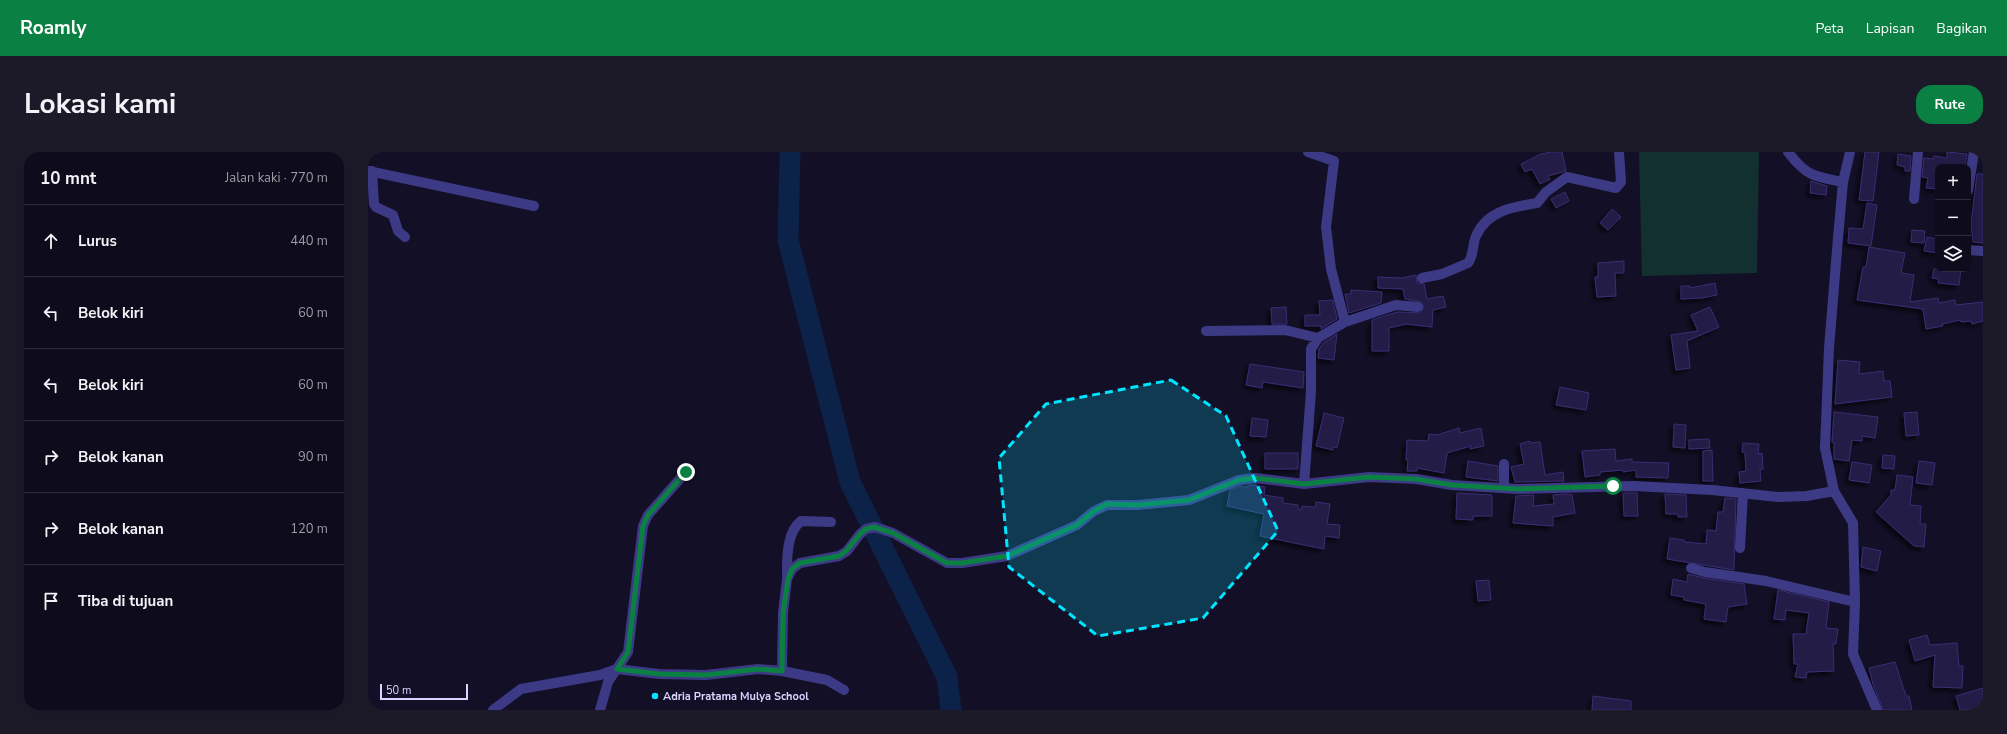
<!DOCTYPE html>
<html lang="id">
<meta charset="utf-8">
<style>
:root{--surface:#0e0b1c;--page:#1c1929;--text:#f1f3f6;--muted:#9b9ba3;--line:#2e2b3b;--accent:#0b8043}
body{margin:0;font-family:"Nunito Sans",sans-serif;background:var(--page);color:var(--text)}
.controls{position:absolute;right:12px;top:12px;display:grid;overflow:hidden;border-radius:8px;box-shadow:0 4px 16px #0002}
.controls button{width:36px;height:36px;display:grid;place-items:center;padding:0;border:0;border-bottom:1px solid var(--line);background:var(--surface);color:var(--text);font:20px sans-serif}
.scale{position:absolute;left:12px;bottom:10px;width:88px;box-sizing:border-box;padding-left:4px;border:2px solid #d9d4ff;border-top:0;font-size:11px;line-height:14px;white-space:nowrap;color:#d9d4ff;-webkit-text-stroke:3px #130f26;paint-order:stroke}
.stop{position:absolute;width:12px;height:12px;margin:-9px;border:3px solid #0b8043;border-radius:50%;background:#fff}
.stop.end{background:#0b8043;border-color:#fff;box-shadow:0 1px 4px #0008}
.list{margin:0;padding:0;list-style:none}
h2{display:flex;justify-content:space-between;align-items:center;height:52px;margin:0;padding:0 16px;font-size:17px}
h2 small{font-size:13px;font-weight:400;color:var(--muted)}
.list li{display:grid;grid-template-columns:26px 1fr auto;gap:12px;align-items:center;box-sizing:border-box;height:72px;padding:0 16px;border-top:1px solid var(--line)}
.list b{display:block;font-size:15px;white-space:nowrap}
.list em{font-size:13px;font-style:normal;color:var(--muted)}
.icon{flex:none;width:22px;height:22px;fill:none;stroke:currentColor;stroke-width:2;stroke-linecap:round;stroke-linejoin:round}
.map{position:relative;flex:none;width:1615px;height:558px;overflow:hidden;border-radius:16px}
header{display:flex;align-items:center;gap:24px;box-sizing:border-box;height:56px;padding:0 20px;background:var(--accent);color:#fff}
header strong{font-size:19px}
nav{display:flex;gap:22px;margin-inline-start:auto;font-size:14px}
.intro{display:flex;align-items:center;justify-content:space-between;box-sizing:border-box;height:96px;padding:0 24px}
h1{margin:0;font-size:28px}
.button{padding:10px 18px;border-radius:16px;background:var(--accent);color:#fff;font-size:14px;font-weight:700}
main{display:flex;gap:24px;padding:0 24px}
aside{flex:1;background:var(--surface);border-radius:16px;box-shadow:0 4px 16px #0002}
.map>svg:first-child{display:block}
</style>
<header>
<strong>Roamly</strong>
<nav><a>Peta</a><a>Lapisan</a><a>Bagikan</a></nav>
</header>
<div class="intro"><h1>Lokasi kami</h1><a class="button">Rute</a></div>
<main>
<aside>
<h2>10 mnt<small>Jalan kaki · 770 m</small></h2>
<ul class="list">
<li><svg class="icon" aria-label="ahead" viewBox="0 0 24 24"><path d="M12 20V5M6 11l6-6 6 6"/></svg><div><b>Lurus</b></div><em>440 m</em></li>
<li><svg class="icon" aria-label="left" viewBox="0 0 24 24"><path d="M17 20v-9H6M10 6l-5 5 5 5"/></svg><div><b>Belok kiri</b></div><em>60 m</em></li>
<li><svg class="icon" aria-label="left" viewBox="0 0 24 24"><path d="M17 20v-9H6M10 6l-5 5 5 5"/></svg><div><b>Belok kiri</b></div><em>60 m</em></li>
<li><svg class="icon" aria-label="right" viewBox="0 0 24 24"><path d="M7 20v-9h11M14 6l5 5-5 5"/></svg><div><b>Belok kanan</b></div><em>90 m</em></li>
<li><svg class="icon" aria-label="right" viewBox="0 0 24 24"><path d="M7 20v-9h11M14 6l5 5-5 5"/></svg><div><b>Belok kanan</b></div><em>120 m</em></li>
<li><svg class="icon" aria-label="arrive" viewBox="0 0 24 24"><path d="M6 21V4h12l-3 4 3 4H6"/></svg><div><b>Tiba di tujuan</b></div></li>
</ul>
</aside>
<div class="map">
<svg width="1615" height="558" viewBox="0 0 1615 558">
<defs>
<filter id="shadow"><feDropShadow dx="-3.5" dy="3.5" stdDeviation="2" flood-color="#0009"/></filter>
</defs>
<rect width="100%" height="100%" fill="#130f26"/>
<path fill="#12302f" d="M 1271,0 L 1391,0 L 1389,121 L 1274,124 Z"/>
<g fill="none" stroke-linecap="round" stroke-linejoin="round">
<path stroke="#0c2248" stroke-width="21" d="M 422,0 L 420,88 L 482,330 L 579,525 L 583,558"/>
</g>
<path fill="#241b47" stroke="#3b2d73" filter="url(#shadow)" d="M 1183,0 L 1194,0 L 1198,19 L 1180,24 L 1182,27 L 1172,32 L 1164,17 L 1157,20 L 1153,12 L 1173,2 Z
M 1497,0 L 1511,0 L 1505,49 L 1491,48 Z
M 1579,0 L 1599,2 L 1597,15 L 1570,15 L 1570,37 L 1558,36 L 1560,26 L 1554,25 L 1556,6 L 1565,7 L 1566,4 L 1579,6 Z
M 1530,2 L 1543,4 L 1542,19 L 1537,19 L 1537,15 L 1529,13 Z
M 1609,22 L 1615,22 L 1615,91 L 1605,90 L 1603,72 Z
M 1443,29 L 1459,34 L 1458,43 L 1442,41 Z
M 1197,40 L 1201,49 L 1188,56 L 1183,47 Z
M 1499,51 L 1509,53 L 1503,94 L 1480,91 L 1481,76 L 1495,77 Z
M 1244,57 L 1253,65 L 1240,78 L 1232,71 Z
M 1544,78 L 1557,79 L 1556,91 L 1543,90 Z
M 1559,85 L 1570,87 L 1570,101 L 1556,99 Z
M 1501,95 L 1537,101 L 1533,121 L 1546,123 L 1542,150 L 1570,146 L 1571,151 L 1587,148 L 1588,153 L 1615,150 L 1615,169 L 1604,172 L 1603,169 L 1593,170 L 1593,168 L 1574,172 L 1575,174 L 1558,177 L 1555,157 L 1489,148 L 1495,115 L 1498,115 Z
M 1256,109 L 1256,121 L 1247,121 L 1248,144 L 1229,145 L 1227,125 L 1230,125 L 1230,111 Z
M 1566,117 L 1593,117 L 1591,133 L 1570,131 L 1571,127 L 1564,126 Z
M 1048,123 L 1049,131 L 1056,132 L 1059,147 L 1075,144 L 1078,155 L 1065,158 L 1064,175 L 1038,172 L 1021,176 L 1021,199 L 1004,199 L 1004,168 L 1029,160 L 1052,161 L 1056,155 L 1053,150 L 1037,147 L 1035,137 L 1010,136 L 1010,125 L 1033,126 Z
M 1347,131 L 1349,143 L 1334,146 L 1313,147 L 1313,134 L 1322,134 L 1322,136 Z
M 983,138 L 1014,140 L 1013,151 L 981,161 L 977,142 L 983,142 Z
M 965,148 L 969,167 L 953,177 L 953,174 L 937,174 L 937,163 L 952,163 L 951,149 Z
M 918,155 L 919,172 L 904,172 L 903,156 Z
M 1342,155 L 1351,175 L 1319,189 L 1322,216 L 1308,218 L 1303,183 L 1330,179 L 1323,163 Z
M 969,182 L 966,208 L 950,206 L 951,197 L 955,191 Z
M 1470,208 L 1492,210 L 1491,222 L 1515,219 L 1516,229 L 1522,229 L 1524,245 L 1467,252 Z
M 882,212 L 936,220 L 935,236 L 895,230 L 894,236 L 878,233 Z
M 1192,235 L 1221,241 L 1218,258 L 1188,253 Z
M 1466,260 L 1510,265 L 1507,286 L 1494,284 L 1494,289 L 1484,288 L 1481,309 L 1466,307 L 1466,291 L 1464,290 Z
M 1549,260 L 1551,283 L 1538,284 L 1536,261 Z
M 956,261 L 976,266 L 969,296 L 965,295 L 965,298 L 948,294 Z
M 884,266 L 900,268 L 898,285 L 882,284 Z
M 1306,272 L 1318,273 L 1317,296 L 1305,295 Z
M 1091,276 L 1092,281 L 1113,276 L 1116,294 L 1102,297 L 1103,294 L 1079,301 L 1076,321 L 1049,316 L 1049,319 L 1039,319 L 1040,308 L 1038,308 L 1039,288 L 1060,289 L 1061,282 L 1069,283 Z
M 1341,287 L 1342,296 L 1321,297 L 1321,288 Z
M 1162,289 L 1162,291 L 1172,290 L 1177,323 L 1195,320 L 1196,329 L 1147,330 L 1143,315 L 1156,312 L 1152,292 Z
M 1375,291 L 1391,292 L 1390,302 L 1394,301 L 1395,317 L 1392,317 L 1393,329 L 1372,331 L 1371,320 L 1378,319 L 1377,301 L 1374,300 Z
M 1247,297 L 1248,309 L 1264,307 L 1264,310 L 1301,311 L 1300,326 L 1268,325 L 1268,318 L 1255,320 L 1255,318 L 1232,320 L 1232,323 L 1217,325 L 1214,299 Z
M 1344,298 L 1345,329 L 1335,329 L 1335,299 Z
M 897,301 L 930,301 L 930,317 L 897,317 Z
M 1515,303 L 1527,304 L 1526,317 L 1514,316 Z
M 1100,309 L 1130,314 L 1130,329 L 1098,325 Z
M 1551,309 L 1567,311 L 1564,333 L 1548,331 Z
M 1484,310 L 1504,313 L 1501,331 L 1481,328 Z
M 1529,323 L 1545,325 L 1542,353 L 1553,354 L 1552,372 L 1558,372 L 1556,395 L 1546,394 L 1508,360 L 1523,343 L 1523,338 L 1527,338 Z
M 883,333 L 897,335 L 896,343 L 915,346 L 915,351 L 930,353 L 930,357 L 933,358 L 934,354 L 947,355 L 948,350 L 962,352 L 959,372 L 972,373 L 971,386 L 957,384 L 956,397 L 892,384 L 896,362 L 859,354 L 862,338 L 873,334 L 879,336 L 879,334 Z
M 1089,341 L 1124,343 L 1124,364 L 1105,364 L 1105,368 L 1088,367 Z
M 1255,341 L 1269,341 L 1270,364 L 1256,364 Z
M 1198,342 L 1204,343 L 1207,361 L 1185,365 L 1185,374 L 1145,371 L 1148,344 L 1166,343 L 1165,354 L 1186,352 L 1185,343 Z
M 1297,342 L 1318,343 L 1319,365 L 1310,365 L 1310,362 L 1298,362 Z
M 1357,346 L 1368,347 L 1366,418 L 1299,407 L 1302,386 L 1316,388 L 1316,390 L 1338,392 L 1339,378 L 1348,379 L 1350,360 L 1355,360 Z
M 1495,395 L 1513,399 L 1509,419 L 1493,415 Z
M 1320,422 L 1336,426 L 1376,432 L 1379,452 L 1360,455 L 1358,470 L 1336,467 L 1338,452 L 1316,448 L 1316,445 L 1303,443 L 1305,427 L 1319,430 Z
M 1121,428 L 1123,448 L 1110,449 L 1108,429 Z
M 1410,438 L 1461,450 L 1458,476 L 1470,477 L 1468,492 L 1465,492 L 1466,519 L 1439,520 L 1438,526 L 1427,525 L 1430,512 L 1426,512 L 1425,482 L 1438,482 L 1441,461 L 1418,458 L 1417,468 L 1406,467 Z
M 1559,483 L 1562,493 L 1589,491 L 1591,514 L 1595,514 L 1594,536 L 1565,535 L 1567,503 L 1547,509 L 1541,488 Z
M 1527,510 L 1538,544 L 1541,544 L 1544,558 L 1515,558 L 1505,532 L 1501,516 Z
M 1615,536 L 1615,558 L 1592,558 L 1588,544 Z
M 1225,544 L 1263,549 L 1263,558 L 1224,558 Z"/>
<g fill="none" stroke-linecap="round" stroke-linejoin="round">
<path stroke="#3d3a85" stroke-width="10" d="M 940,0 L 966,9 L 958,75 L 963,117 L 977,170
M 1420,0 C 1438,24 1447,25 1475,30
M 1482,0 L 1475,30 L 1470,86 L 1461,196 L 1457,296 L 1466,339 L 1485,371 L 1487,450 L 1485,502 L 1509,558
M 0,19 L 166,54
M 4,19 L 6,52 L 8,55 L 25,63 L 30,79 L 37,85
M 1600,39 L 1606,0
M 1546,47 L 1550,0
M 1600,98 L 1615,99
M 1054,126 L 1074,122 L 1100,111 C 1106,104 1104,93 1108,84 C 1119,59 1144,55 1169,51 L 1178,40 L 1199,25 L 1248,36 L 1253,30 L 1251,0
M 838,179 L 917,178 L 950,186
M 936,332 L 943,240 L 943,197 L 950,186 L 977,170 L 1028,153 L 1050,155
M 1136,336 L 1136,312
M 1372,396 L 1375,341
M 1323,416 L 1337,420 L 1398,429 L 1487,450
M 419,425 C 419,407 418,381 433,369 L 463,370
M 414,519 L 415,461 L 419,427 L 424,417 L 432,411 L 471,404 L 479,399 L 492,382 L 498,377 L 507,375 L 525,381 L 579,411 L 594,411 L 639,404 L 709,373 L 726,359 L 739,353 L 770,353 L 821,348 L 871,328 L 887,326 L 936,332 L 1001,325 L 1048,327 L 1084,333 L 1150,337 L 1266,334 L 1344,338 L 1410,345 L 1439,344 L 1466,339
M 125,558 L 153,537 L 232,523 L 249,517 L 291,522 L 338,523 L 390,517 L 414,519 L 459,528 L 476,538
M 232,558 L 240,530 L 260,500 L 275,374 L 280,363 L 318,320"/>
</g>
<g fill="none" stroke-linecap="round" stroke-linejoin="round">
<path stroke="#0b8043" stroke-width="5" d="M 318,320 L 280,363 L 275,374 L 260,500 L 249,517 L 291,522 L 338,523 L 390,517 L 414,519 L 415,461 L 420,427 L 424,417 L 432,411 L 471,404 L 478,399 L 492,382 L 498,377 L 506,375 L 525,381 L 579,411 L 594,411 L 639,404 L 709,373 L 726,359 L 739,352 L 770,353 L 821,348 L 871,328 L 887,326 L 936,332 L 1001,325 L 1048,327 L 1084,333 L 1150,337 L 1245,334"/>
</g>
<path fill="#00e5ff" fill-opacity="0.2" stroke="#00e5ff" stroke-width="3" stroke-dasharray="8 5" stroke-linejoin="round" d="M 803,228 L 858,264 L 910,379 L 835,466 L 730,484 L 641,415 L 631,306 L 678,252 Z"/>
<circle fill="#00e5ff" stroke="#130f26" stroke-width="1.5" cx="287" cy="544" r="4"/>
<g text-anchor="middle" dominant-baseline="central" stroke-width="4" stroke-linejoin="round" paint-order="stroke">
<g font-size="11" font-weight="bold" fill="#d9d4ff" stroke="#130f26" text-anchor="start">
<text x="295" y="544">Adria Pratama Mulya School</text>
</g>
</g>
</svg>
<div class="controls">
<button>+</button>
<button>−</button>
<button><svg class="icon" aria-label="layers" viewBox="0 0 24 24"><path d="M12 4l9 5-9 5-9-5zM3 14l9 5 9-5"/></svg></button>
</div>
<div class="scale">50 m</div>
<div class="stop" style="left:1245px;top:334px"></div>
<div class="stop end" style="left:318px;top:320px"></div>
</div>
</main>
